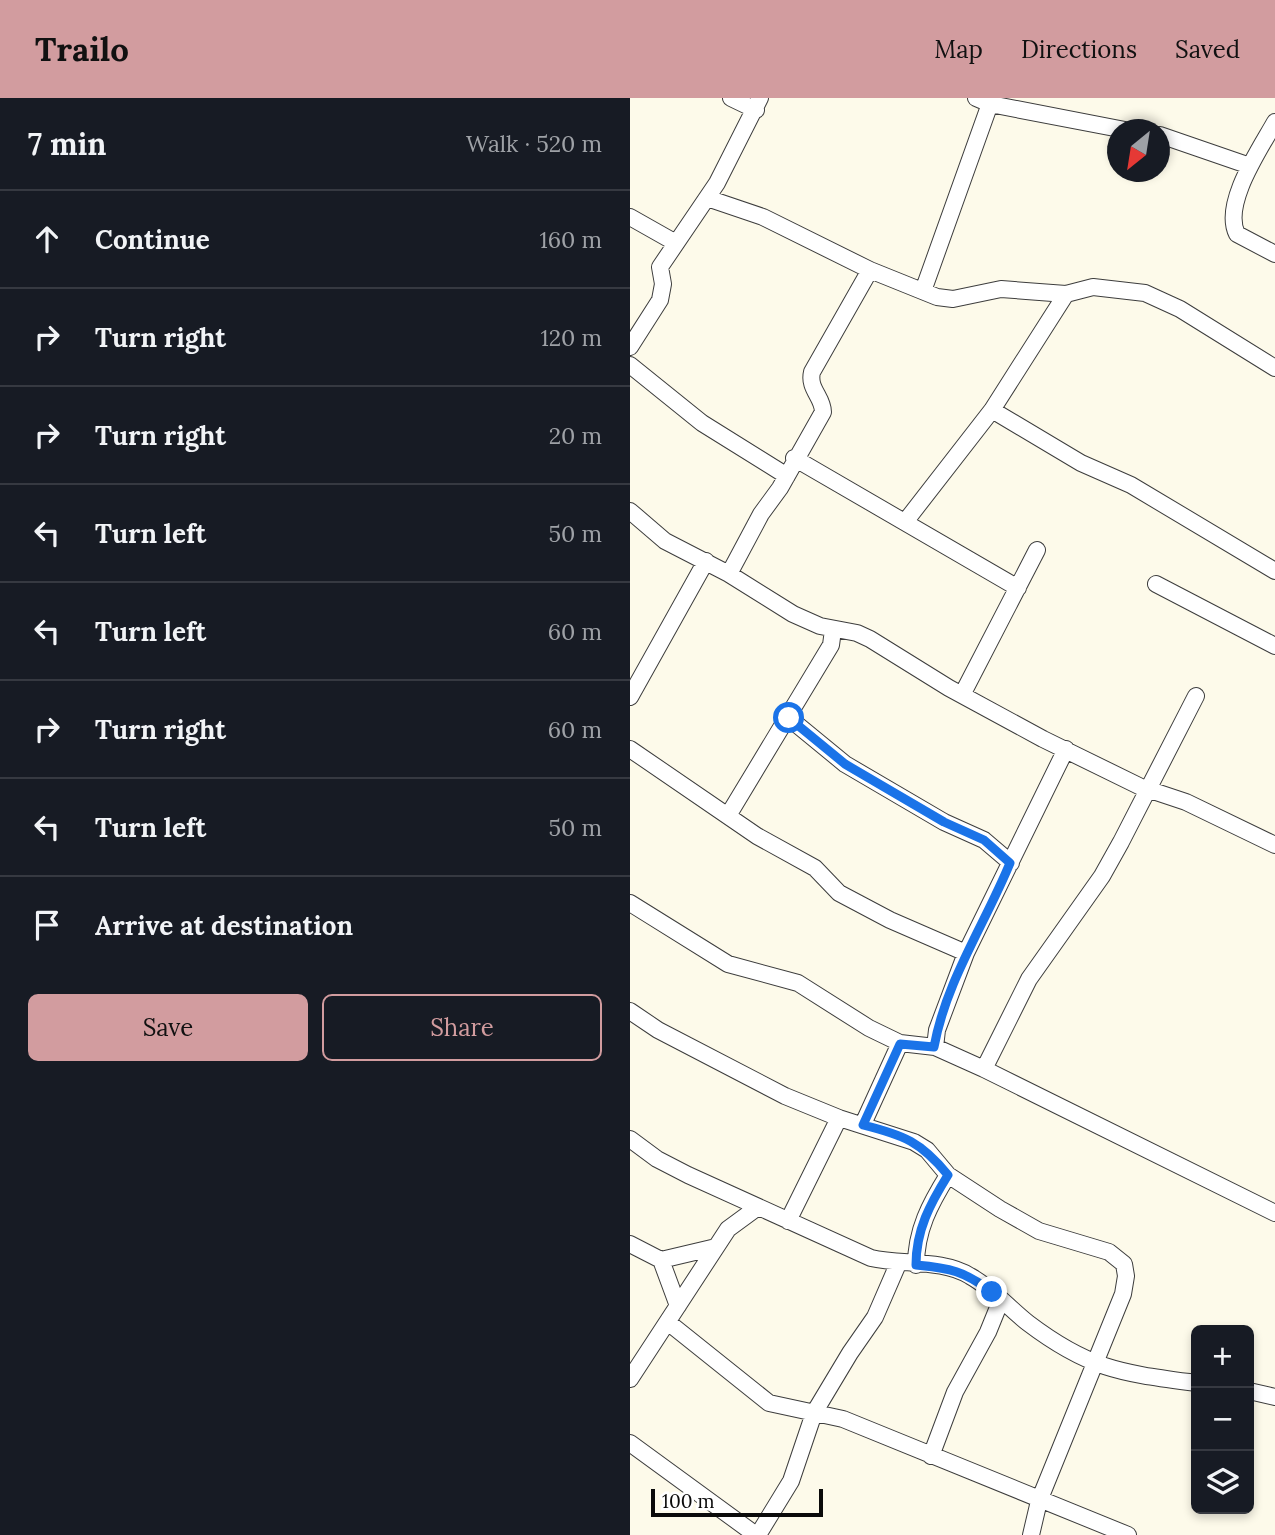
<!DOCTYPE html>
<meta charset="utf-8">
<style>
:root{--surface:#171b24;--page:#20242c;--text:#f1f3f6;--muted:#9ea1a6;--line:#363941;--accent:#d29c9f}
body{margin:0;font-family:Lora,serif;background:var(--page);color:var(--text)}
.controls{position:absolute;right:21px;bottom:21px;display:grid;overflow:hidden;border-radius:10px;box-shadow:0 4px 10px #0003}
.controls button{width:63px;height:63px;display:grid;place-items:center;padding:0;border:0;border-bottom:2px solid var(--line);background:var(--surface);color:var(--text);font:35px sans-serif}
.compass{position:absolute;left:477px;top:21px;width:63px;height:63px;border-radius:50%;background:var(--surface);box-shadow:0 4px 10px #0003;rotate:210deg}
.scale{position:absolute;left:21px;bottom:18px;width:172px;box-sizing:border-box;padding-left:7px;border:4px solid #0a0a0a;border-top:0;font-size:19px;line-height:24px;white-space:nowrap;color:#0a0a0a;-webkit-text-stroke:5px #fff;paint-order:stroke}
.stop{position:absolute;width:21px;height:21px;margin:-16px;border:5px solid #1a73e8;border-radius:50%;background:#fff}
.stop.end{background:#1a73e8;border-color:#fff;box-shadow:0 2px 7px #0008}
.list{margin:0;padding:0;list-style:none}
h2{display:flex;justify-content:space-between;align-items:center;height:91px;margin:0;padding:0 28px;font-size:30px}
h2 small{font-size:23px;font-weight:400;color:var(--muted)}
.list li{display:grid;grid-template-columns:46px 1fr auto;gap:21px;align-items:center;box-sizing:border-box;height:98px;padding:0 28px;border-top:2px solid var(--line)}
.list b{display:block;font-size:26px;white-space:nowrap}
.list em{font-size:23px;font-style:normal;color:var(--muted)}
.actions{display:flex;gap:14px;padding:21px 28px}
.actions a{flex:1;padding:16px 0;border:2px solid var(--accent);border-radius:10px;text-align:center;font-size:24px;color:var(--accent)}
.actions .main{background:var(--accent);color:#111}
.icon{flex:none;width:38px;height:38px;fill:none;stroke:currentColor;stroke-width:2;stroke-linecap:round;stroke-linejoin:round}
.map{position:relative;flex:none;width:645px;height:1437px;overflow:hidden}
header{display:flex;align-items:center;gap:42px;box-sizing:border-box;height:98px;padding:0 35px;background:var(--accent);color:#111}
header strong{font-size:33px}
nav{display:flex;gap:38px;margin-inline-start:auto;font-size:24px}
main{display:flex}
aside{flex:1;background:var(--surface)}
.map>svg:first-child{display:block}
</style>
<header>
<strong>Trailo</strong>
<nav><a>Map</a><a>Directions</a><a>Saved</a></nav>
</header>
<main>
<aside>
<h2>7 min<small>Walk · 520 m</small></h2>
<ul class="list">
<li><svg class="icon" aria-label="ahead" viewBox="0 0 24 24"><path d="M12 20V5M6 11l6-6 6 6"/></svg><div><b>Continue</b></div><em>160 m</em></li>
<li><svg class="icon" aria-label="right" viewBox="0 0 24 24"><path d="M7 20v-9h11M14 6l5 5-5 5"/></svg><div><b>Turn right</b></div><em>120 m</em></li>
<li><svg class="icon" aria-label="right" viewBox="0 0 24 24"><path d="M7 20v-9h11M14 6l5 5-5 5"/></svg><div><b>Turn right</b></div><em>20 m</em></li>
<li><svg class="icon" aria-label="left" viewBox="0 0 24 24"><path d="M17 20v-9H6M10 6l-5 5 5 5"/></svg><div><b>Turn left</b></div><em>50 m</em></li>
<li><svg class="icon" aria-label="left" viewBox="0 0 24 24"><path d="M17 20v-9H6M10 6l-5 5 5 5"/></svg><div><b>Turn left</b></div><em>60 m</em></li>
<li><svg class="icon" aria-label="right" viewBox="0 0 24 24"><path d="M7 20v-9h11M14 6l5 5-5 5"/></svg><div><b>Turn right</b></div><em>60 m</em></li>
<li><svg class="icon" aria-label="left" viewBox="0 0 24 24"><path d="M17 20v-9H6M10 6l-5 5 5 5"/></svg><div><b>Turn left</b></div><em>50 m</em></li>
<li><svg class="icon" aria-label="arrive" viewBox="0 0 24 24"><path d="M6 21V4h12l-3 4 3 4H6"/></svg><div><b>Arrive at destination</b></div></li>
</ul>
<div class="actions"><a class="main">Save</a><a>Share</a></div>
</aside>
<div class="map">
<svg width="645" height="1437" viewBox="0 0 645 1437">
<rect width="100%" height="100%" fill="#fdfaea"/>
<g fill="none" stroke-linecap="round" stroke-linejoin="round">
<g stroke="#3d3d3d" stroke-width="18">
<path id="minor" d="M 101,0 L 126,12
M 346,0 L 360,6 L 495,32
M 645,24 C 630,51 592,106 607,136 L 645,156
M 530,37 L 620,68
M 77,100 L 133,119 L 240,172 L 307,199 L 323,201 L 371,191 L 436,196 L 463,189 L 515,195 L 550,211 L 645,270
M 0,119 L 46,145
M 293,193 L 362,0
M 0,249 L 30,202 L 33,186 L 30,169 L 87,85 L 130,0
M 0,267 L 72,325 L 157,378
M 362,312 L 451,365 L 501,387 L 645,473
M 164,360 L 388,490
M 0,413 L 35,443 L 99,476 L 163,516 L 190,528 L 227,535 L 240,541 L 319,590 L 413,641 L 511,689 L 556,704 L 645,747
M 275,424 L 362,312 L 436,196
M 99,476 L 131,416 L 150,390 L 193,314 C 193,299 178,291 182,274 L 240,172
M 526,486 L 645,548
M 332,597 L 407,452
M 0,599 L 76,463
M 159,620 L 215,666 L 314,724 L 354,742 L 381,765
M 0,651 L 127,738 L 185,770 L 209,795 L 260,822 L 336,855
M 99,716 L 201,547 L 203,532
M 0,805 L 98,866 L 168,885 L 239,930 L 270,945 L 305,949 L 354,971 L 645,1115
M 0,913 L 28,932 L 155,998 L 209,1020 L 284,1044 L 297,1052 L 318,1077 L 370,1111 L 409,1133 L 479,1154 L 494,1166 L 496,1178 L 493,1196 L 409,1403 L 401,1437
M 305,949 L 307,932 L 336,855 L 436,651
M 354,971 L 399,881 L 472,778 L 491,744 L 566,598
M 233,1026 L 270,945
M 0,1041 L 27,1061 L 58,1077 L 241,1160 C 272,1167 313,1161 340,1178 C 362,1190 379,1210 398,1225 C 460,1272 492,1275 566,1285
M 158,1123 L 209,1020
M 0,1146 L 31,1162 L 86,1149
M 31,1162 L 48,1208
M 286,1167 C 286,1132 300,1106 318,1077
M 39,1225 L 139,1305 L 213,1321 L 498,1437
M 0,1281 L 98,1131 L 128,1109
M 619,1293 L 645,1299
M 0,1345 L 126,1437
M 301,1358 L 325,1294 L 358,1234 L 371,1202
M 128,1437 L 161,1383 L 184,1315 L 220,1255 L 245,1219 L 268,1166"/>
</g>
<use href="#minor" stroke="#fff" stroke-width="16"/>
</g>
<g fill="none" stroke-linecap="round" stroke-linejoin="round">
<path stroke="#1a73e8" stroke-width="9" d="M 159,620 L 215,666 L 314,724 L 354,742 L 380,765 C 355,826 316,883 304,949 L 270,946 L 233,1027 C 274,1037 291,1044 318,1077 C 300,1106 286,1132 286,1167 C 320,1170 334,1173 362,1194"/>
</g>
</svg>
<div class="controls">
<button>+</button>
<button>−</button>
<button><svg class="icon" aria-label="layers" viewBox="0 0 24 24"><path d="M12 4l9 5-9 5-9-5zM3 14l9 5 9-5"/></svg></button>
</div>
<svg class="compass" viewBox="-18 -18 36 36"><path d="M0-13l5 13h-10z" fill="#e53935"/><path d="M0 13l5-13h-10z" fill="#9ea1a6"/></svg>
<div class="scale">100 m</div>
<div class="stop" style="left:159px;top:620px"></div>
<div class="stop end" style="left:362px;top:1194px"></div>
</div>
</main>
